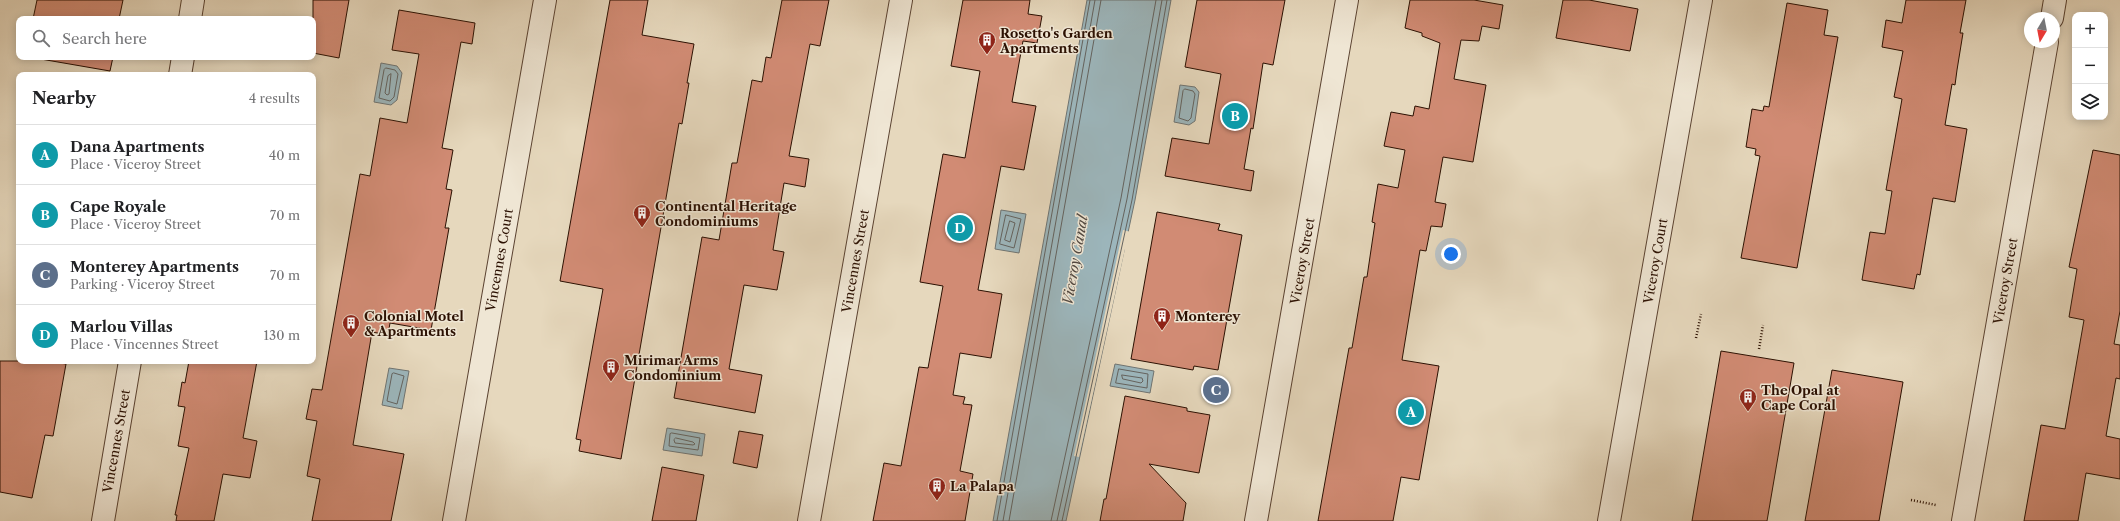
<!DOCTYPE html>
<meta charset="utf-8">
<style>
:root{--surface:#fff;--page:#f2f2f2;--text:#202124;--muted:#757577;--line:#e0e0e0;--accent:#8f2418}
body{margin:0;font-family:"Libre Caslon Text",serif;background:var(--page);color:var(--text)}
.controls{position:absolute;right:12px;top:12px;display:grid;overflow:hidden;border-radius:8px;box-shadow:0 2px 10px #0003}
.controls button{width:36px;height:36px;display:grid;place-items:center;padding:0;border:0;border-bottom:1px solid var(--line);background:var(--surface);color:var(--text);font:20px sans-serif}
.compass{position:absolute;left:2024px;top:12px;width:36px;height:36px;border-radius:50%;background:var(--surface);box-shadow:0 2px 10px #0003;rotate:190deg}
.you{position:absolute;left:1451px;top:254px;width:14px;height:14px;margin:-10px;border:3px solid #fff;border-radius:50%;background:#1a73e8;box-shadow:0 0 0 6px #1a73e833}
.badge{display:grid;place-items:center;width:26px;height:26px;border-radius:50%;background:var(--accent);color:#fff;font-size:13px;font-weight:700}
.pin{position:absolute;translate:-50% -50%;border:2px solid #fff;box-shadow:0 1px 4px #0006}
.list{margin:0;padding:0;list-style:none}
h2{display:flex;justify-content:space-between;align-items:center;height:52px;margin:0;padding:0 16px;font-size:17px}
h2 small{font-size:13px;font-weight:400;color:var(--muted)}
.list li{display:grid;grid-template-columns:26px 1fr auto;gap:12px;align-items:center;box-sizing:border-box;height:60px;padding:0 16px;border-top:1px solid var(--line)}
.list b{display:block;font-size:15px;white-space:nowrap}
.list p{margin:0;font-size:13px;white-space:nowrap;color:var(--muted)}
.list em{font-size:13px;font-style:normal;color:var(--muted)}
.icon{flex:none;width:22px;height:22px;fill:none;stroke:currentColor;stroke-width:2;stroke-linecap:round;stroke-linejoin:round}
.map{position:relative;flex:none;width:2120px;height:521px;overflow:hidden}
.search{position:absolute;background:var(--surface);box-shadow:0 2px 10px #0003;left:16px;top:16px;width:300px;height:44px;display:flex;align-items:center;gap:10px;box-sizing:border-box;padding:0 14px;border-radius:8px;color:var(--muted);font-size:15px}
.panel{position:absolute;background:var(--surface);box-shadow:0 2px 10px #0003;left:16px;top:72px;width:300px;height:292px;border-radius:8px}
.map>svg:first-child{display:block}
</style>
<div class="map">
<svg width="2120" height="521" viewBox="0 0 2120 521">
<rect width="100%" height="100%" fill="#e6d8bd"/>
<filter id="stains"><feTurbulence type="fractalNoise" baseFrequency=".005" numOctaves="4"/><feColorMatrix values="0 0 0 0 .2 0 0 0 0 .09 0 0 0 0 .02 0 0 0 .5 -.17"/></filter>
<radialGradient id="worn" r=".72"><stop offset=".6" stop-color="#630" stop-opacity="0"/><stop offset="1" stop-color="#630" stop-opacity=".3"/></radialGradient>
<path fill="#9cb6bc" stroke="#6f7472" d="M 1087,0 L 1171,0 L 1135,200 L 1066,521 L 993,521 Z
M 381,63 L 397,66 L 402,73 L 397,100 L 391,105 L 374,102 Z
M 1180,85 L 1195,87 L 1199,92 L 1195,121 L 1189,125 L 1174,122 Z
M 1001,210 L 1026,214 L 1019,253 L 995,249 Z
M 1115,364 L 1154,371 L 1150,393 L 1110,386 Z
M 389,368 L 409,371 L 402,409 L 382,405 Z
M 667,428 L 705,434 L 702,456 L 663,450 Z"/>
<path fill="#e6d8bd" d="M 1123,230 L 1131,232 L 1127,249 L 1125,249 L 1079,457 L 1074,456 Z"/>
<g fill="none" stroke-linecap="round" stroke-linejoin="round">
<path stroke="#64635f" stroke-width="1" d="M 386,68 L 395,70 L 398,74 L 394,97 L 390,101 L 379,98 L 384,70 Z
M 391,74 L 389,94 L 387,95 L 385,93 L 388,76 Z
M 1185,89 L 1193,91 L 1195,94 L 1191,118 L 1188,121 L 1179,118 L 1183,91 Z
M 1006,215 L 1021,219 L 1014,248 L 1000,244 Z
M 1010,221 L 1015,223 L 1010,242 L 1005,240 Z
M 1119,369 L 1148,374 L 1147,388 L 1116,383 Z
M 394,373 L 404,376 L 397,404 L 387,401 L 392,374 Z
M 1122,375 L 1142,378 L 1143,381 L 1141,383 L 1123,379 Z
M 672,433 L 700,438 L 698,450 L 669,446 L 670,434 Z
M 676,438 L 693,442 L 695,444 L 693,445 L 675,443 L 674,440 Z
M 997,521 L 1090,0
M 1003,521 L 1095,0
M 1009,521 L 1101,0
M 1051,521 L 1121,198 L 1156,0
M 1057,521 L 1127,199 L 1162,0
M 1062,521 L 1132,200 L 1167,0"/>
</g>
<path fill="#d18b74" stroke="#2b1002" d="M 37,0 L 123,0 L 119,19 L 33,19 Z
M 313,0 L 349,0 L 339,58 L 313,53 Z
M 610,0 L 648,0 L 642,35 L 694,44 L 687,83 L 689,83 L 682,124 L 679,123 L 621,459 L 579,451 L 581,440 L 576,439 L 603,289 L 560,281 Z
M 782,0 L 829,0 L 820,46 L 810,44 L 789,156 L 809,159 L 805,187 L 784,183 L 773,250 L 784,252 L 777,290 L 744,285 L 729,369 L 762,375 L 755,413 L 674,398 L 702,237 L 719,240 L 732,163 L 737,163 L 752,80 L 762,82 L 766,57 L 771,58 Z
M 963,0 L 1030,0 L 1028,14 L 1042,16 L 1037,43 L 1023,41 L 1012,102 L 1036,106 L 1024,170 L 1001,166 L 978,290 L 1002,294 L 991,358 L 960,353 L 953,395 L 965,397 L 963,404 L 972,405 L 960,471 L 973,474 L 965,521 L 873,521 L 884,463 L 901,466 L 919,367 L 928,368 L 943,286 L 920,282 L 943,154 L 965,158 L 980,71 L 951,66 Z
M 1197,0 L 1285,0 L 1273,65 L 1263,63 L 1253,129 L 1251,128 L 1244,169 L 1254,171 L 1251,191 L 1165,176 L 1172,138 L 1209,144 L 1221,74 L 1185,67 Z
M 1410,0 L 1474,0 L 1503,5 L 1499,29 L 1482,26 L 1479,41 L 1461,40 L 1454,79 L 1486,85 L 1473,162 L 1443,157 L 1435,202 L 1446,204 L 1442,227 L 1431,226 L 1426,251 L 1420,250 L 1402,360 L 1439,366 L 1419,480 L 1401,477 L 1393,521 L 1318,521 L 1349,348 L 1352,348 L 1364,277 L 1367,277 L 1375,223 L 1372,222 L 1378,184 L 1398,188 L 1405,150 L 1384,146 L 1391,112 L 1413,116 L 1415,106 L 1429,109 L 1440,43 L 1422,36 L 1422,33 L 1405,28 Z
M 1563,0 L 1589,0 L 1638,9 L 1630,51 L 1556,38 Z
M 1906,0 L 1966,0 L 1960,33 L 1963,33 L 1957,70 L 1955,85 L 1952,84 L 1945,125 L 1967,129 L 1955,202 L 1933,198 L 1920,275 L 1917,274 L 1914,289 L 1862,280 L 1870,232 L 1885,234 L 1892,191 L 1886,190 L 1902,99 L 1894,97 L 1903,51 L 1882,47 L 1886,20 L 1902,23 Z
M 1787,3 L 1828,10 L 1824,35 L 1838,37 L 1797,268 L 1741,258 L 1760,156 L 1755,155 L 1756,149 L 1746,147 L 1752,109 L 1763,111 L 1764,106 L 1769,107 Z
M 399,10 L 475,23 L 472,44 L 461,42 L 442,148 L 453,150 L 446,189 L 452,190 L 445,228 L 449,228 L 431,330 L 390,323 L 388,335 L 372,332 L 353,445 L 404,454 L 391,521 L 312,521 L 320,479 L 307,476 L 317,421 L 306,419 L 312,389 L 322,390 L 360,174 L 370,176 L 380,118 L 407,123 L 419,54 L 392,50 Z
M 29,57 L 113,57 L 110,71 Z
M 2093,150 L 2120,155 L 2120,311 L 2114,344 L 2120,345 L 2120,379 L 2116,378 L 2106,436 L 2120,439 L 2120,479 L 2086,473 L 2078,521 L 2024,521 L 2041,425 L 2065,429 L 2084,320 L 2069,317 L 2077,269 L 2069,267 Z
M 1157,212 L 1220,224 L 1218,230 L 1242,235 L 1218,370 L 1194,366 L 1193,370 L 1131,359 Z
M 1721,351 L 1794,363 L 1767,521 L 1692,521 Z
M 0,361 L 48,361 L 66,364 L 53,436 L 45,435 L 32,498 L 0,492 Z
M 189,361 L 257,361 L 243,438 L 257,441 L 250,478 L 223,474 L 214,521 L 176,521 L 177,515 L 175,515 L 189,448 L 178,446 L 185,407 L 178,406 L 182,382 L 185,383 Z
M 1832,370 L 1903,382 L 1879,521 L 1805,521 Z
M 1125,396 L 1187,408 L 1187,411 L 1210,415 L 1199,473 L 1149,464 L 1186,503 L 1183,521 L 1100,521 L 1104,499 L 1106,499 Z
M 739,431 L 763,435 L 757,468 L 733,463 Z
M 662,467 L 704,475 L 696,521 L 652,521 Z"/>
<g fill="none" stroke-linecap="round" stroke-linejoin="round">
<g stroke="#5a4231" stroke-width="24">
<path id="minor" d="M 2052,18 L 2055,0
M 190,19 L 193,0
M 180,75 L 183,57
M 103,521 L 130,361
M 454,521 L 545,0
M 809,521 L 901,0
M 1256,521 L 1347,0
M 1609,521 L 1701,0
M 1963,521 L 2047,42"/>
</g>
<path stroke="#2b1002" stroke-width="2.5" stroke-dasharray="1 2" stroke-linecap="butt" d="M 1696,338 L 1701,314
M 1759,349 L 1763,325
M 1911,500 L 1936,505"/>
<use href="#minor" stroke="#efe6d4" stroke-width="22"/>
</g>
<defs>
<g id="building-pin" transform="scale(0.9)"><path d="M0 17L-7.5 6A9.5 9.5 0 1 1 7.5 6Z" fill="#8f2418" stroke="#efe6d4"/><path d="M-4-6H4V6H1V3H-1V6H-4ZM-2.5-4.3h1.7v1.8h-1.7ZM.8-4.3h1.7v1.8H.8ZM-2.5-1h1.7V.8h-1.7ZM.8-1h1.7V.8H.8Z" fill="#fff"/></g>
</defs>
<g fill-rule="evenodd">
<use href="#building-pin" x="987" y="40"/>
<use href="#building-pin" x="642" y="213"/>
<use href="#building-pin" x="1162" y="316"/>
<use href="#building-pin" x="351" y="323"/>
<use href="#building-pin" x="611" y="367"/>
<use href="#building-pin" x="1748" y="397"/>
<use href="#building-pin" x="937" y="486"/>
</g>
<g text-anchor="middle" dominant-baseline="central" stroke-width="3" stroke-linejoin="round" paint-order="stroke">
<g font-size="13" font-weight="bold" fill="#2b1002" stroke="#efe6d4" text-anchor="start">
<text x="1000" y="33">Rosetto's Garden<tspan x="1000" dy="15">Apartments</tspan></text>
<text x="655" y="206">Continental Heritage<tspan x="655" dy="15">Condominiums</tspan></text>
<text x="364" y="316">Colonial Motel<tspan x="364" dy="15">&amp; Apartments</tspan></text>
<text x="1175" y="316">Monterey</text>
<text x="624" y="360">Mirimar Arms<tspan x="624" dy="15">Condominium</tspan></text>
<text x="1761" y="390">The Opal at<tspan x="1761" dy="15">Cape Coral</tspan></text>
<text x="950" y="486">La Palapa</text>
</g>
<g font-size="13" fill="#2b1002" stroke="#efe6d4">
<text transform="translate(499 260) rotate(-80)">Vincennes Court</text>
<text transform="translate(855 261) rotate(-80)">Vincennes Street</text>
<text transform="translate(1302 261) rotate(-80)">Viceroy Street</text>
<text transform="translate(1655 261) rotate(-80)">Viceroy Court</text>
<text transform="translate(2005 281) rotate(-80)">Viceroy Street</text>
<text transform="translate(116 441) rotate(-80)">Vincennes Street</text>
</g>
<g font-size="14" font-style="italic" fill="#534a43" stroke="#efe6d4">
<text transform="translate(1075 260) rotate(-80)">Viceroy Canal</text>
</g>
</g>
<rect width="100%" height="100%" filter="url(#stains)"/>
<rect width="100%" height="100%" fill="url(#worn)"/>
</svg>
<div class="controls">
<button>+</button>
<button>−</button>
<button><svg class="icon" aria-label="layers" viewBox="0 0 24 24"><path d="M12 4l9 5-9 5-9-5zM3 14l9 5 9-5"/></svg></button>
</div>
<svg class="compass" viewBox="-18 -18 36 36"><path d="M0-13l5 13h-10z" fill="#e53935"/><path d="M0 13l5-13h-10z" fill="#757577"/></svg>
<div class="you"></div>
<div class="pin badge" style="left:1411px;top:412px;background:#0f9aa8">A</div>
<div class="pin badge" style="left:1235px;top:116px;background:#0f9aa8">B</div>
<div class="pin badge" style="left:1216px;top:390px;background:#5c6f8a">C</div>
<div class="pin badge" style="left:960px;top:228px;background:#0f9aa8">D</div>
<div class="search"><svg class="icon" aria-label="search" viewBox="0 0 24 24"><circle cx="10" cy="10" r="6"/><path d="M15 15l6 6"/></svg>Search here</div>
<section class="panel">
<h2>Nearby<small>4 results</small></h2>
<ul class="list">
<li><span class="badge" style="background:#0f9aa8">A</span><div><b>Dana Apartments</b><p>Place · Viceroy Street</p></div><em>40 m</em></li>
<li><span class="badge" style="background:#0f9aa8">B</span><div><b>Cape Royale</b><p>Place · Viceroy Street</p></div><em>70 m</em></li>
<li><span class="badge" style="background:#5c6f8a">C</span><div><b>Monterey Apartments</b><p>Parking · Viceroy Street</p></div><em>70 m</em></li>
<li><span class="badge" style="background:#0f9aa8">D</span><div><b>Marlou Villas</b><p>Place · Vincennes Street</p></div><em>130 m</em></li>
</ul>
</section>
</div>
